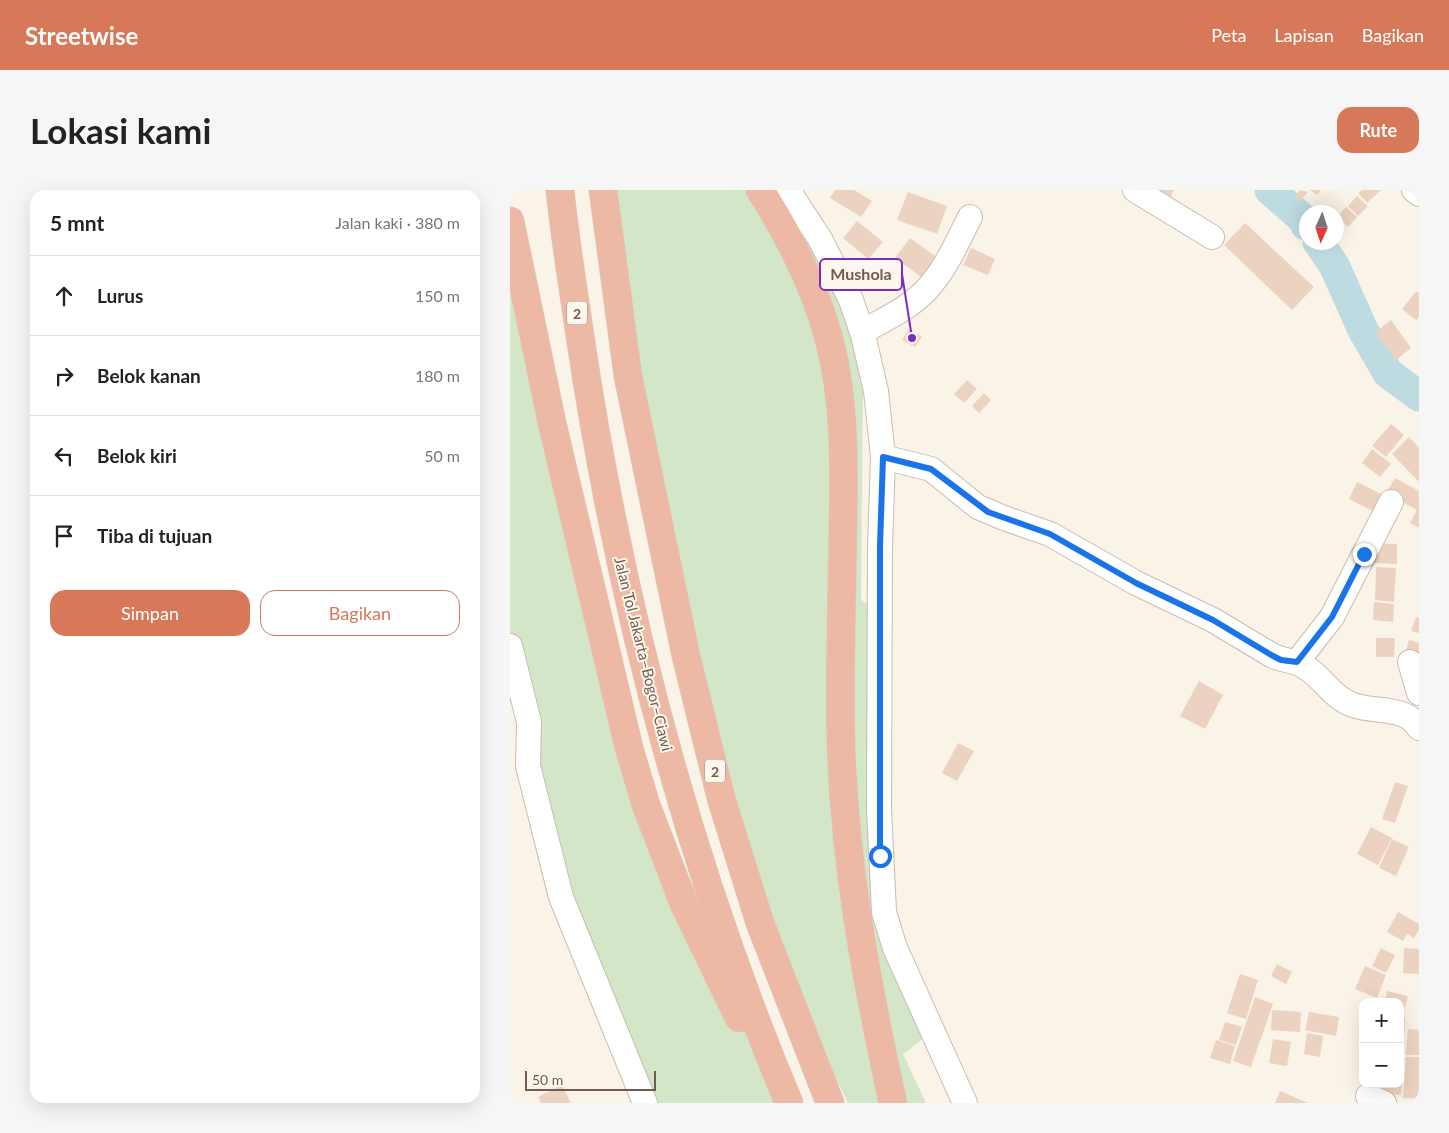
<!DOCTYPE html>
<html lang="id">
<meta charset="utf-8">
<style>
:root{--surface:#fff;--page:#f6f6f6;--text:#222;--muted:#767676;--line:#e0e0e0;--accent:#d77859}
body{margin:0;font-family:Lato,sans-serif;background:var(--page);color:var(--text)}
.controls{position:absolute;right:15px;bottom:15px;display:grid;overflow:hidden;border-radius:10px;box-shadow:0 5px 20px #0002}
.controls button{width:45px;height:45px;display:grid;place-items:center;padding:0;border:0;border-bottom:1px solid var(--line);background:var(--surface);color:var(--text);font:25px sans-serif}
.compass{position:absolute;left:789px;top:15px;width:45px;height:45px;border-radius:50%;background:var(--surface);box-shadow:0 5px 20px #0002;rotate:183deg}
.scale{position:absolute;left:15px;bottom:12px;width:131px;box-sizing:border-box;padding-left:5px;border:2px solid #715b4e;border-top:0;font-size:14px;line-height:18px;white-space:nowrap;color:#715b4e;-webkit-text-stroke:4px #fdf7ed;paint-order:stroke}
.stop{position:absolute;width:15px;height:15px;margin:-11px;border:4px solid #1a73e8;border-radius:50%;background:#fff}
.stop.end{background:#1a73e8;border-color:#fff;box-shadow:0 1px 5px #0008}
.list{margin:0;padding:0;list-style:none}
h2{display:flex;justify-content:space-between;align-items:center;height:65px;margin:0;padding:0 20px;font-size:21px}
h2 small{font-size:16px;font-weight:400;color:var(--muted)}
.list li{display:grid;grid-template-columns:32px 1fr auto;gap:15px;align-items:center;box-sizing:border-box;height:80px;padding:0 20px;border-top:1px solid var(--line)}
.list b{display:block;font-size:19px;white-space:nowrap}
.list em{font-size:16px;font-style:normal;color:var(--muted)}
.actions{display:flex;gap:10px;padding:15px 20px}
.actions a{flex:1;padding:11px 0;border:1px solid var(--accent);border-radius:15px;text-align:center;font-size:18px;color:var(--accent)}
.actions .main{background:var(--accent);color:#fff}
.icon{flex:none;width:28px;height:28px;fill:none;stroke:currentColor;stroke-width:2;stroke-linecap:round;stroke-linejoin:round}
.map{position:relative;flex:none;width:909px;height:913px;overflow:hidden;border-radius:15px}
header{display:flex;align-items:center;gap:30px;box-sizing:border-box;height:70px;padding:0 25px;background:var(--accent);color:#fff}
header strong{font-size:24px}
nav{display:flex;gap:28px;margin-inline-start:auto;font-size:18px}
.intro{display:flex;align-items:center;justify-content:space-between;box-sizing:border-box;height:120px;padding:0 30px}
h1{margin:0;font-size:35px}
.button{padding:12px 22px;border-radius:15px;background:var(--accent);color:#fff;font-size:18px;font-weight:700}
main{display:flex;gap:30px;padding:0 30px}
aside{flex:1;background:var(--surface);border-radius:15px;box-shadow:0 5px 20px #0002}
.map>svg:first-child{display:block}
</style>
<header>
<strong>Streetwise</strong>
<nav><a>Peta</a><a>Lapisan</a><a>Bagikan</a></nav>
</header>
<div class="intro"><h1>Lokasi kami</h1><a class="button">Rute</a></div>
<main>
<aside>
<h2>5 mnt<small>Jalan kaki · 380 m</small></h2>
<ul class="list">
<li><svg class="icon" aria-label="ahead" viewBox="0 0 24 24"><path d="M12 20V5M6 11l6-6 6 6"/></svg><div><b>Lurus</b></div><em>150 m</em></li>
<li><svg class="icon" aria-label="right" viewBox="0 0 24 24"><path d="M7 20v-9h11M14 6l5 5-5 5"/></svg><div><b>Belok kanan</b></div><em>180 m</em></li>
<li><svg class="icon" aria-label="left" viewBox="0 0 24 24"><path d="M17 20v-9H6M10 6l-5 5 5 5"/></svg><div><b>Belok kiri</b></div><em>50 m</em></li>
<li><svg class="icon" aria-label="arrive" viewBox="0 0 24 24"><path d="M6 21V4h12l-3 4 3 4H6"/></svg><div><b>Tiba di tujuan</b></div></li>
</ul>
<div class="actions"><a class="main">Simpan</a><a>Bagikan</a></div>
</aside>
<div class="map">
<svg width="909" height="913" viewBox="0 0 909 913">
<rect width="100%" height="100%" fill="#faf3e7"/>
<path fill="#d3e6c7" d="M 93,0 L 279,0 L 334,112 L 353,196 L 351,410 L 368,422 L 370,714 L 413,849 L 393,864 L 416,913 L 338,913 L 250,733 L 211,608 Z
M 0,31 L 119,558 L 275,913 L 147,913 L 66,713 L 0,456 Z"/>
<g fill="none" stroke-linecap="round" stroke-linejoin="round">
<path stroke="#bddbe1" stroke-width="31" d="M 760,0 L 792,28 L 796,35
M 808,52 L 824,75 L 853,140 L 878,183 L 909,206"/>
</g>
<path fill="#ecd3c1" d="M 325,0 L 344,0 L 362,11 L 351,27 L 320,8 Z
M 641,0 L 664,0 L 659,10 Z
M 790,0 L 798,2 L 790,11 L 785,6 Z
M 800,0 L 811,0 L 807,5 Z
M 852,0 L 871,0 L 857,13 L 848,3 Z
M 398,2 L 437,16 L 427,44 L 387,30 Z
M 847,6 L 858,16 L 848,26 L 838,16 Z
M 836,17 L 847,27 L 838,37 L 827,27 Z
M 347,31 L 373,52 L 358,69 L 333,48 Z
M 735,33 L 804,97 L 782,120 L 714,55 Z
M 400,48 L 432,71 L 417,91 L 385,68 Z
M 461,58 L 485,69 L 478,85 L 453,75 Z
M 906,101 L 909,103 L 909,127 L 906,130 L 892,119 Z
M 881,130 L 901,158 L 886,170 L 865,142 Z
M 399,139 L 412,147 L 405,157 L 392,150 Z
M 457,190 L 467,199 L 454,213 L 444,204 Z
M 474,203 L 481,210 L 469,223 L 462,216 Z
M 881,234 L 894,245 L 876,267 L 862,256 Z
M 899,247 L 909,258 L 909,292 L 882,264 Z
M 862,259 L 881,274 L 870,287 L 852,273 Z
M 885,288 L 909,301 L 909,338 L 900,333 L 907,320 L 876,303 Z
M 847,292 L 879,308 L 871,325 L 839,309 Z
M 865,353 L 887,354 L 887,374 L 864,373 Z
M 866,377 L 886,378 L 884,412 L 865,410 Z
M 864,412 L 884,414 L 883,432 L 863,430 Z
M 906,427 L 909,428 L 909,443 L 901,441 Z
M 866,448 L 885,448 L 884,467 L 866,467 Z
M 899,450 L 909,453 L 909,474 L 893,469 Z
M 689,491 L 713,505 L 695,539 L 670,526 Z
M 448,553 L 464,561 L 447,591 L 432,583 Z
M 885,592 L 898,596 L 885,633 L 872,629 Z
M 861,637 L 882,648 L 868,675 L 847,664 Z
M 882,649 L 899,657 L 886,686 L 869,678 Z
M 888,722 L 909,734 L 909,740 L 904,748 L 897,744 L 893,751 L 877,742 Z
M 871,758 L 885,765 L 876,783 L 862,776 Z
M 894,758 L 909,759 L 909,784 L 893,783 Z
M 767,774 L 782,782 L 776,794 L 761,786 Z
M 855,776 L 876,785 L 867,808 L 845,799 Z
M 730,784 L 748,790 L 736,829 L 717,823 Z
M 877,801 L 898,806 L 893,825 L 890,824 L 890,812 L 875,812 Z
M 745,807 L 763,814 L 741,877 L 723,871 Z
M 762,820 L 791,822 L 790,842 L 761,840 Z
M 799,822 L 829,827 L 826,846 L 795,840 Z
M 890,828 L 895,828 L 892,890 L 890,890 Z
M 715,832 L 732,837 L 726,855 L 709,850 Z
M 898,839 L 909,840 L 909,865 L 896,865 Z
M 797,843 L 813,846 L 810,867 L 794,864 Z
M 763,849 L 781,852 L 777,876 L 759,873 Z
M 706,850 L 725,856 L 720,874 L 700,868 Z
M 896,867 L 909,867 L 909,909 L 893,908 Z
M 874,894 L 892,894 L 891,905 L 874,904 Z
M 52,895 L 61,913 L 31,913 L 28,907 Z
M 770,901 L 798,913 L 765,913 Z"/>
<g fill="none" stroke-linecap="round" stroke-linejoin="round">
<g stroke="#cbbbae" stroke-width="26">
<path id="minor" d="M 278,0 L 310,49 L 341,110 L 353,145 L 366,201 L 373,267 L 370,357 L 369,619 L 374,722 L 385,758 L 455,913
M 625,0 L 702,47
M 904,0 L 909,4
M 352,142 C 375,129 402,117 419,97 C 437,77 448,50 460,27
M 373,267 L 421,279 L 468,317 L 494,328 L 540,344 L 626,393 L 703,430 L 763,466 C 774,471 785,470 795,477 C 814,488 821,507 843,515 C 865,523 895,515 909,538
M 0,456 L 19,532 L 18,576 L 51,707 L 135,913
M 787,472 L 822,427 L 881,312
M 900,472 L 909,503
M 858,906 L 874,913"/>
</g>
<g stroke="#d7d1cd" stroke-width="29">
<path id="highway" d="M 50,0 C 55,49 63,97 70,146 C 109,408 176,668 279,913
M 93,0 L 118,186 L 176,466 L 211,608 L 250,733 L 320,913
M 250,0 C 280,47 306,98 320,153 C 335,212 334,275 333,335 C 332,409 329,482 331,556 C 335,677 357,795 383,913
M 0,31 L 42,233 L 119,558 L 136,615 L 174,714 L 229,828"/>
</g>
<use href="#minor" stroke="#fff" stroke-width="24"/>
<use href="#highway" stroke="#edb9a4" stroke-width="28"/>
</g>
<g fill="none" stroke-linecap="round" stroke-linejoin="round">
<path stroke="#1a73e8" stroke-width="6" d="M 370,666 L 370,356 L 373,267 L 421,279 L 478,322 L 540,344 L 626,393 L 703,430 L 763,466 L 771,470 L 787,472 L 822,427 L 854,364"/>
</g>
<g text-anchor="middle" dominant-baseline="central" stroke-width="4" stroke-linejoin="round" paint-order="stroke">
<g fill="#fdf7ed" stroke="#9b8a7e" stroke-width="1">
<rect x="57" y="111.5" width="20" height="23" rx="4"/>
<rect x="195" y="569.5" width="20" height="23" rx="4"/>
</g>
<g font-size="14" font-weight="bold" fill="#715b4e">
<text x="67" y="123">2</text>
<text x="205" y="581">2</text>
</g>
<g font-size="15" fill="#715b4e" stroke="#fdf7ed">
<text transform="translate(134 464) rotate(76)">Jalan Tol Jakarta–Bogor–Ciawi</text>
</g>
</g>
<path fill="none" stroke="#7b2cbf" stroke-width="2" d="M402 148L392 84"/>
<circle fill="#7b2cbf" stroke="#fdf7ed" stroke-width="2" cx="402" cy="148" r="5"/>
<rect fill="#fdf7ed" stroke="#7b2cbf" stroke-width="2" x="310" y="69" width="82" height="31" rx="5"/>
<g font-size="16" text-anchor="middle" font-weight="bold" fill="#715b4e">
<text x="351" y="90">Mushola</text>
</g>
</svg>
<div class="controls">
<button>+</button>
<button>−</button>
</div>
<svg class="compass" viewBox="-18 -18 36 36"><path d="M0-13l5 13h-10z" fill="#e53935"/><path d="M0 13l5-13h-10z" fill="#767676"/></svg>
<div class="scale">50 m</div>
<div class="stop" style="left:370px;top:666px"></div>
<div class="stop end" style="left:854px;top:364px"></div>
</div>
</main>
